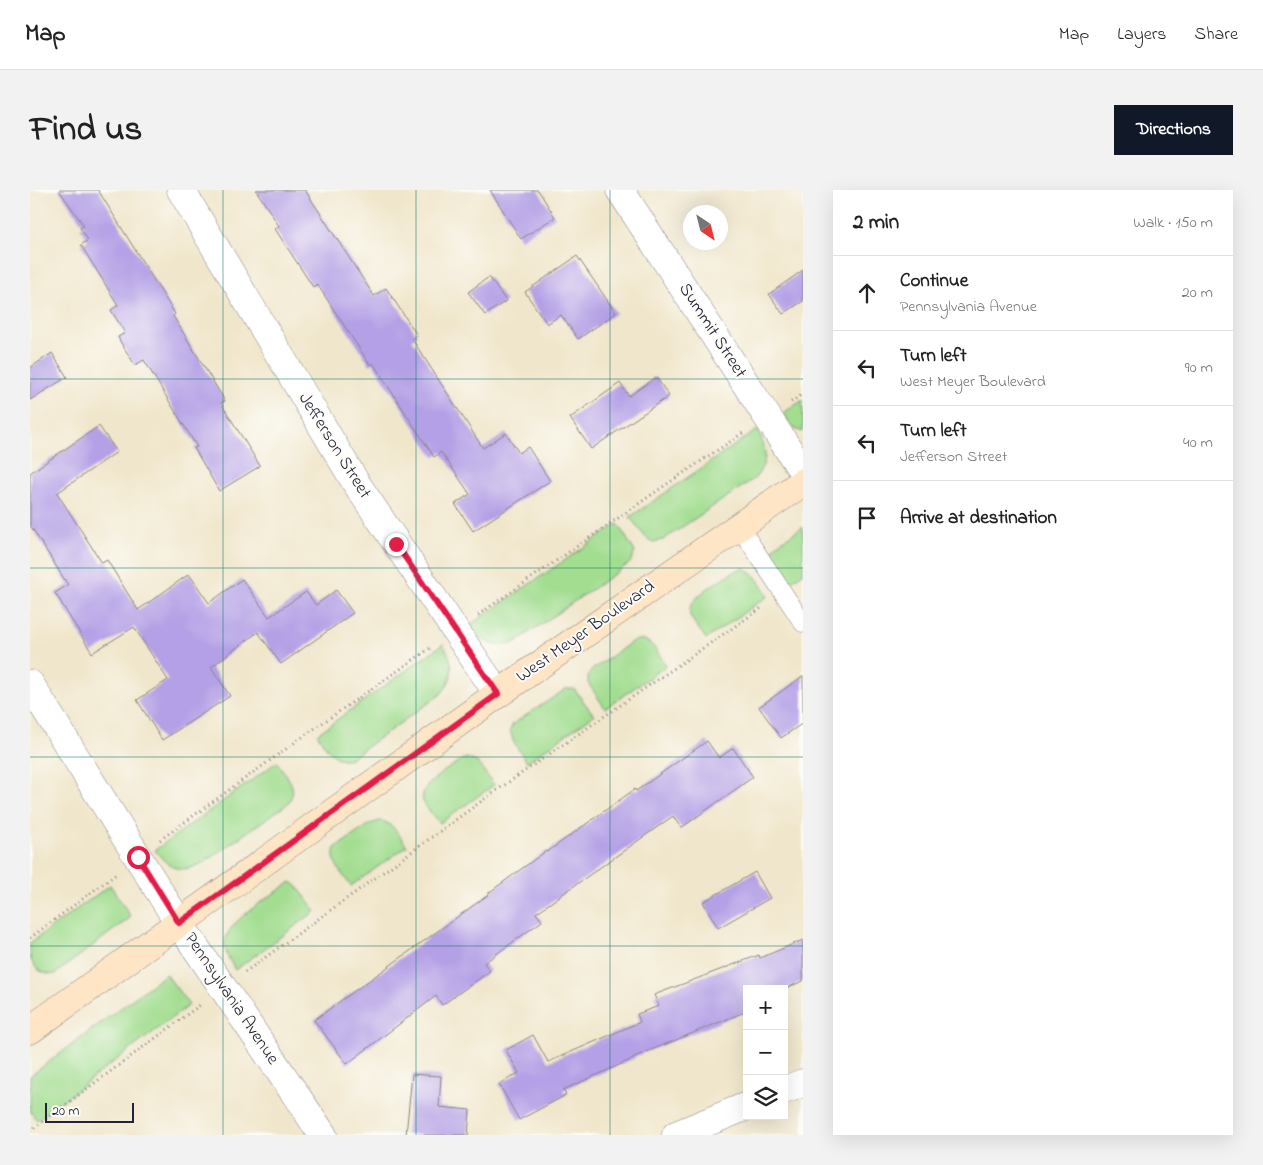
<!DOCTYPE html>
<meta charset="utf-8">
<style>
:root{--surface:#fff;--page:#f2f2f2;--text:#222;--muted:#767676;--line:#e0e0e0;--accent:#111827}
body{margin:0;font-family:"Indie Flower",sans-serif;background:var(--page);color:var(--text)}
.controls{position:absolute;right:15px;bottom:15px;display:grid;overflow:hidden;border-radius:0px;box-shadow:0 5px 20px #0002}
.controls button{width:45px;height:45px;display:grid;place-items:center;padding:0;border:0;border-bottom:1px solid var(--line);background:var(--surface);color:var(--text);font:25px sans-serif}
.compass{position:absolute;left:653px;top:15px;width:45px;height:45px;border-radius:50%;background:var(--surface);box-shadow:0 5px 20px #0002;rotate:145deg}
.scale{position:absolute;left:15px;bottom:12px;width:89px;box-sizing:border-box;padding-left:5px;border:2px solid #22223b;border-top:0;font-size:14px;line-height:18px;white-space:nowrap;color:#22223b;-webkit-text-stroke:4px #fdfcf7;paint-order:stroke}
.stop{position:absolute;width:15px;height:15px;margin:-11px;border:4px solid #e11d48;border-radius:50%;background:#fff}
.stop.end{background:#e11d48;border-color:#fff;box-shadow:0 1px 5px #0008}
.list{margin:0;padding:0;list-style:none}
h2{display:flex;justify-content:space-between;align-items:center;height:65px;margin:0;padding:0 20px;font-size:21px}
h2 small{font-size:16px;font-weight:400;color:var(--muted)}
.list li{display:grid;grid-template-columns:32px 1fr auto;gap:15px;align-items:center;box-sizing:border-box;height:75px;padding:0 20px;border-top:1px solid var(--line)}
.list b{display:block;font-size:19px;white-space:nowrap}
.list p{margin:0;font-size:16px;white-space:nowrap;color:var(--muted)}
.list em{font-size:16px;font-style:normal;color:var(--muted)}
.icon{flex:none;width:28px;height:28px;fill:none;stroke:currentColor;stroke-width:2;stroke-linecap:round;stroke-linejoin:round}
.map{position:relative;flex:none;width:773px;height:945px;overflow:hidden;border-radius:0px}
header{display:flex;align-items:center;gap:30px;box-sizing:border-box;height:70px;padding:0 25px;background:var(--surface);border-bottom:1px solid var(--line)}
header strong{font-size:24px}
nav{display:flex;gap:28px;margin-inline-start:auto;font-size:18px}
.intro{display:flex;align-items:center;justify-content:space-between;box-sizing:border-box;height:120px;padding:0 30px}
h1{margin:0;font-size:35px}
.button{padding:12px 22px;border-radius:0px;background:var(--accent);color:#fff;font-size:18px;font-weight:700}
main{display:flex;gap:30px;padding:0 30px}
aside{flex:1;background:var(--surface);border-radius:0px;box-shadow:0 5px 20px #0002}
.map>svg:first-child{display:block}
</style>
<header>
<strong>Map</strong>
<nav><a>Map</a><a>Layers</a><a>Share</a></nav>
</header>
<div class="intro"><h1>Find us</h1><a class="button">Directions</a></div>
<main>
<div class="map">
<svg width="773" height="945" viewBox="0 0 773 945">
<rect width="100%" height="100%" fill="#fdfcf7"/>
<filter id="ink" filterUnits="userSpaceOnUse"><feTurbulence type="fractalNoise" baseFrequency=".02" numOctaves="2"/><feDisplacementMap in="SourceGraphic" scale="10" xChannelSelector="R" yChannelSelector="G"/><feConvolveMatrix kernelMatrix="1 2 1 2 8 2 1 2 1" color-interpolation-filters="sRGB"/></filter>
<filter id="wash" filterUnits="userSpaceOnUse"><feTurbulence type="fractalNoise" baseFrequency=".0096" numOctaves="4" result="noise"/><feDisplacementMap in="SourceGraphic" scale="20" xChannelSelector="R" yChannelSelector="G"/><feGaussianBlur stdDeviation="1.12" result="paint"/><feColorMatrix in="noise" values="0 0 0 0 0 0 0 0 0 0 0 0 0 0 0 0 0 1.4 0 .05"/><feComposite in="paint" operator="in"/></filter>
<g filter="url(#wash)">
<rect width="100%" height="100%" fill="#f0e6cb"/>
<path fill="#a2dd90" stroke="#628066" d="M 773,210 L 773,242 L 765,239 L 753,223 Z
M 727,240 C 737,259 739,270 725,288 L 633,350 L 623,352 L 616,348 L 600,327 Z
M 588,334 L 605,362 L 600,373 L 484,453 C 464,460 452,451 438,436 Z
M 773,337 L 773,383 L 760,392 L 744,369 L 742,361 L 747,354 Z
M 713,378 C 725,382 731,395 738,406 L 676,449 C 671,441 663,433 660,425 C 654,409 695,387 707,380 Z
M 608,450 C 622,448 629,465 636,476 L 575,518 L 558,493 L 558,485 L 563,479 L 603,451 Z
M 413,454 C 425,473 425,488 410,505 L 321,568 C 303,574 296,556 287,544 Z
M 536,499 L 544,499 L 564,525 L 497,572 L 484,553 L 480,540 L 483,534 Z
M 436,568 L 447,572 L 464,595 L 410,633 C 405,626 396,619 393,611 C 388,595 420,578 431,570 Z
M 247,572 C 257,587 271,599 256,615 L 173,673 C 151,684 139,679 125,660 Z
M 349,631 C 363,631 369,646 377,656 L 321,696 C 313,685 300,672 305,658 L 340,634 Z
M 261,692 L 266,695 L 286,721 L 205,780 C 201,772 193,762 195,751 C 199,729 243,705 261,692 Z
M 80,695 L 101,727 L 25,784 C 14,786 2,778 0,766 C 0,762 0,757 0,753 Z
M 136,784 L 159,815 L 7,930 L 0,921 L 0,886 Z"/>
<g id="blocks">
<path fill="#b4a0e6" d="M 29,0 L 68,0 L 145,124 L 143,126 L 195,211 L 191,213 L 230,276 L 189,301 L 164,258 L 167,257 L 114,170 L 105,175 L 91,153 L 88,147 L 95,143 L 81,120 L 88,115 L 51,55 L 58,50 L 50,38 L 54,36 Z
M 226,0 L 275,0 L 344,106 L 356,98 L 387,145 L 382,149 L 453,258 L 476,243 L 489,263 L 498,257 L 520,291 L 443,341 L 425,314 L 440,304 L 411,262 L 404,267 L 343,173 L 340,175 L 287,94 L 283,97 L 245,39 L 249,36 Z
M 460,0 L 508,0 L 525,27 L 491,49 Z
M 547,66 L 586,123 L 548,149 L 531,125 L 517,134 L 495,102 Z
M 773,80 L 773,111 L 753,124 L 739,104 Z
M 459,87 L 476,111 L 455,125 L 438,102 Z
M 22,163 L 37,187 L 0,210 L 0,178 Z
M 626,187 L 639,206 L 561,259 L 540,228 L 590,193 L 599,206 Z
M 69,236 L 87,262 L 27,303 L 72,373 L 77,370 L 108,420 L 159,384 L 179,413 L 212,389 L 239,427 L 276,402 L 286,415 L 306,400 L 323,423 L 251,474 L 228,442 L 181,477 L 200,506 L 132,550 L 107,510 L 138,490 L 104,437 L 62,463 L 25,403 L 38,395 L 0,335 L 0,283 Z
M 773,486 L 773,533 L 751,548 L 729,517 Z
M 677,551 L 689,568 L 703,558 L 723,587 L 651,638 L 643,626 L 565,681 L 506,723 L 512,731 L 454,773 L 460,781 L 412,815 L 406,806 L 317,874 L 284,830 L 458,705 L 457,704 L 516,661 L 517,662 L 605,599 L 606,601 Z
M 725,682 L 740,708 L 688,738 L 673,712 Z
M 773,750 L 773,791 L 754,799 L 717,799 L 717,821 L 604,867 L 605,868 L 533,900 L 536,905 L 489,930 L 469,894 L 489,883 L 476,860 L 503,845 L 518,872 L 610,832 L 607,824 L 629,816 L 624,805 L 729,765 L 730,768 Z
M 382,884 L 411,886 L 409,917 L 440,920 L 438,945 L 376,945 Z"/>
</g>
</g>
<g filter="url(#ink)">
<use href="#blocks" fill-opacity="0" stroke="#898483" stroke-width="1"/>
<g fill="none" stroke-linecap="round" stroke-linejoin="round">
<g stroke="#898483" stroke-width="19">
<path id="lane" d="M 709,336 L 773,433"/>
</g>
<g stroke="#898483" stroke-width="29">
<path id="street" d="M 151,0 L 326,293 L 468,504
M 590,0 L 773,282
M 0,494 L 149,733 L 293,945
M 754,900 L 773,893
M 646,945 L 717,916"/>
</g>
<g stroke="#898483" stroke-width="29">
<path id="secondary" d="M 0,840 L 468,504 L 773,292"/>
</g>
<path stroke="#898483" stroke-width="3" stroke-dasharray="1 4" stroke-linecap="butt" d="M 761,212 L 773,204
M 448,425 L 640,292 L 713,243
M 130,650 L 278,543 L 402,457
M 0,748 L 86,684
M 215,782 L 460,605 L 733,417
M 0,941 L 170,815"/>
<use href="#lane" stroke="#fff" stroke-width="18"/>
<use href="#street" stroke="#fff" stroke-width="28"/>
<use href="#secondary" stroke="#fde5c5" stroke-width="28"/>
</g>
</g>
<g fill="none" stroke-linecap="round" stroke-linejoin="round" filter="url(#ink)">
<path stroke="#e11d48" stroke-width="6" d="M 108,667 L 149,733 L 468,504 L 366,354"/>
</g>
<path fill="none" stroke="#0f766e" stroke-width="1" stroke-opacity="0.55" d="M 193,0 L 193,945M 386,0 L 386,945M 580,0 L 580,945M 0,189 L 773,189M 0,378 L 773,378M 0,567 L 773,567M 0,756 L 773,756"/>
<g text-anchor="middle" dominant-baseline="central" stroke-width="4" stroke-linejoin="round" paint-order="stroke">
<g font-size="18" fill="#22223b" stroke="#fdfcf7">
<text transform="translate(682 141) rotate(57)">Summit Street</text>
<text transform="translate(304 256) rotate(58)">Jefferson Street</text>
<text transform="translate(556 442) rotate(-35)">West Meyer Boulevard</text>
<text transform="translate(201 809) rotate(56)">Pennsylvania Avenue</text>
</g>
</g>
</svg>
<div class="controls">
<button>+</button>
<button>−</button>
<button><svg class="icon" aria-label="layers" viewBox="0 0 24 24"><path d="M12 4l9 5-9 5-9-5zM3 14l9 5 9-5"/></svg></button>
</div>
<svg class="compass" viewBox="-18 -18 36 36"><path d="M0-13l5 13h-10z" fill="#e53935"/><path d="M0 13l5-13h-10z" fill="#767676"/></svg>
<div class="scale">20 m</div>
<div class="stop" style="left:108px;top:667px"></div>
<div class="stop end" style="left:366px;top:354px"></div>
</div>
<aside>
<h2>2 min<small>Walk · 150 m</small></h2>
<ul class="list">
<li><svg class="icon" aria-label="ahead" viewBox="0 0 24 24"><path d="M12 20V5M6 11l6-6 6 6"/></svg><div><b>Continue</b><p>Pennsylvania Avenue</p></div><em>20 m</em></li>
<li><svg class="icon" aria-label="left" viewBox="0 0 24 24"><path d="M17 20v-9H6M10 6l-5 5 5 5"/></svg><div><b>Turn left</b><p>West Meyer Boulevard</p></div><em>90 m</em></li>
<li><svg class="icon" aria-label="left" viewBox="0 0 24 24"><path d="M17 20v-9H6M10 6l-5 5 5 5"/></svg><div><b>Turn left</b><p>Jefferson Street</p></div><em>40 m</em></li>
<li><svg class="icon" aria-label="arrive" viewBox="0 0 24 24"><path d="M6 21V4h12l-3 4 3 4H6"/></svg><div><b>Arrive at destination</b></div></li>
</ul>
</aside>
</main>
